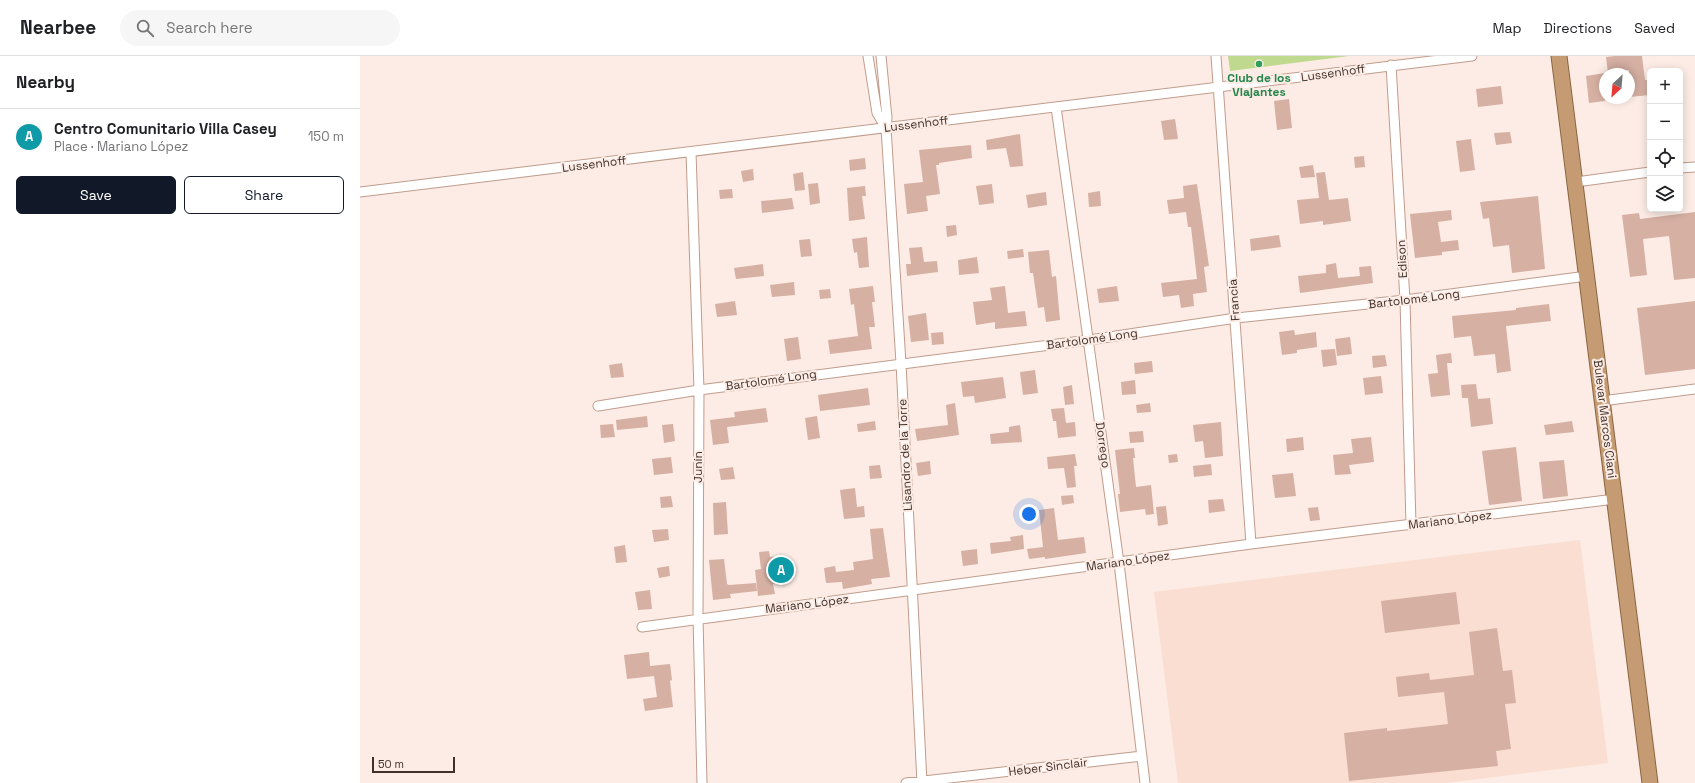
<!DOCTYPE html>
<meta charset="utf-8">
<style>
:root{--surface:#fff;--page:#f6f6f6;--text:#202124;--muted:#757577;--line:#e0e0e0;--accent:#111827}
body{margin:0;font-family:"Space Grotesk",sans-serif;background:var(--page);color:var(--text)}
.controls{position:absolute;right:12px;top:12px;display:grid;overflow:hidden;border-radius:6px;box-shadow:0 2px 10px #0003}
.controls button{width:36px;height:36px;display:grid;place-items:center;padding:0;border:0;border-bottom:1px solid var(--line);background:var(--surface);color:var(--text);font:20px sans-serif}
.compass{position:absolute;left:1239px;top:12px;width:36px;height:36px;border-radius:50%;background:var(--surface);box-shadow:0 2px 10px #0003;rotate:206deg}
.scale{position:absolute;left:12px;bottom:10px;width:83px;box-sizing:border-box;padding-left:4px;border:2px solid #3f312a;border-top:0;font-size:11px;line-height:14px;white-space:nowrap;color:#3f312a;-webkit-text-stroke:3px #fcece5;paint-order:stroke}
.you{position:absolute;left:669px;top:458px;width:14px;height:14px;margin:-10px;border:3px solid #fff;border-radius:50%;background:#1a73e8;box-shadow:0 0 0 6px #1a73e833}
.badge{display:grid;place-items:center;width:26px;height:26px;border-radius:50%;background:var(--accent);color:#fff;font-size:13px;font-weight:700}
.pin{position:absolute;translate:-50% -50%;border:2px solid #fff;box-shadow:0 1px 4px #0006}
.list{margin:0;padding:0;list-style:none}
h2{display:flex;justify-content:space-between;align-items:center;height:52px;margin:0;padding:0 16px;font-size:17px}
h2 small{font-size:13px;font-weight:400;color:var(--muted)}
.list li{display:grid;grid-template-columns:26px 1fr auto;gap:12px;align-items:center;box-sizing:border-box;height:56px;padding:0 16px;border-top:1px solid var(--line)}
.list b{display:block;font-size:15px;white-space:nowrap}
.list p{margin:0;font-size:13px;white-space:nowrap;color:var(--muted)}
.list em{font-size:13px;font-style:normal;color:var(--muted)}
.actions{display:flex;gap:8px;padding:12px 16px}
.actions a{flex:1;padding:9px 0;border:1px solid var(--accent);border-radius:6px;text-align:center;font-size:14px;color:var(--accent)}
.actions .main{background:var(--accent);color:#fff}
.icon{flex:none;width:22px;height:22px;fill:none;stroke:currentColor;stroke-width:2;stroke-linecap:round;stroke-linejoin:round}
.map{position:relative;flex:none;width:1335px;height:727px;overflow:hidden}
header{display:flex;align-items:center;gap:24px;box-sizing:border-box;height:56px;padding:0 20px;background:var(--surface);border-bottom:1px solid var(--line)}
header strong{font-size:19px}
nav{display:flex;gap:22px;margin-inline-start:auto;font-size:14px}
.search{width:280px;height:36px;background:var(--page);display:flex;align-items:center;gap:10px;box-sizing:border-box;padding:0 14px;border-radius:22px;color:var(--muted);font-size:15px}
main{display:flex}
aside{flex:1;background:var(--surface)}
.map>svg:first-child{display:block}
</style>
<header>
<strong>Nearbee</strong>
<div class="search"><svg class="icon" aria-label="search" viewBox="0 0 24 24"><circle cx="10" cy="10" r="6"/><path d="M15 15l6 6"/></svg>Search here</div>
<nav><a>Map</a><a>Directions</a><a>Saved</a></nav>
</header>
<main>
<aside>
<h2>Nearby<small></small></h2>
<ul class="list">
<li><span class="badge" style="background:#0f9aa8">A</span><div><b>Centro Comunitario Villa Casey</b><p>Place · Mariano López</p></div><em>150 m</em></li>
</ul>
<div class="actions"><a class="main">Save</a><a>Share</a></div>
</aside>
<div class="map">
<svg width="1335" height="727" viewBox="0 0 1335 727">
<rect width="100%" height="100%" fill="#fcece5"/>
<path fill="#f9ded1" d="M 1220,484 L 1248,707 L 1086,727 L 818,727 L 794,536 Z"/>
<path fill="#bfda8e" d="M 868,0 L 989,0 L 870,15 Z"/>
<path fill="#d6b0a3" d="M 1255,0 L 1282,0 L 1285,24 L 1290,24 L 1290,39 L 1269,41 L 1269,14 L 1248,17 L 1246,1 Z
M 1245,17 L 1245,45 L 1229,47 L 1226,20 Z
M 1141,30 L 1143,48 L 1118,51 L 1116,33 Z
M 929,43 L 932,72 L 917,74 L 914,45 Z
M 815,63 L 818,83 L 804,84 L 801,65 Z
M 1150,76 L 1152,87 L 1136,89 L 1134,77 Z
M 660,78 L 663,110 L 650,111 L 646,92 L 627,94 L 626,84 Z
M 1111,83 L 1115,114 L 1100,116 L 1096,85 Z
M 611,89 L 612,102 L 579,107 L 579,109 L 576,109 L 580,138 L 566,140 L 568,155 L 547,158 L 544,128 L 563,126 L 559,94 Z
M 1004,100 L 1005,111 L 995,112 L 994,101 Z
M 505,102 L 506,113 L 490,115 L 489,104 Z
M 953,109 L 955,121 L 941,122 L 939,111 Z
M 393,113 L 394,124 L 383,126 L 381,115 Z
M 443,116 L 445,134 L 435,135 L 433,118 Z
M 965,116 L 969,144 L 988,142 L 991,165 L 963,169 L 963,165 L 940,168 L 937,144 L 959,142 L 956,117 Z
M 458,127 L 460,147 L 450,149 L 448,128 Z
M 632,128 L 634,147 L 619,149 L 616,130 Z
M 837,128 L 849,210 L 844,211 L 847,236 L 833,238 L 834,250 L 821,252 L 819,239 L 803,241 L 801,227 L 837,223 L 831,171 L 828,171 L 826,156 L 809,158 L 807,144 L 824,142 L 823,130 Z
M 505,130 L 506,140 L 502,140 L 505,163 L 489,165 L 487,132 Z
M 372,133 L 373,142 L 360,143 L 359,134 Z
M 740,135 L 741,150 L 729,151 L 728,137 Z
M 686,136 L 687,149 L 668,152 L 666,139 Z
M 1178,140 L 1185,213 L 1152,217 L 1149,189 L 1133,191 L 1129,162 L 1123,163 L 1120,146 Z
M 432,142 L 434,153 L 402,157 L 401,145 Z
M 1091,154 L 1092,164 L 1078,166 L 1081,186 L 1098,184 L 1099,194 L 1082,196 L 1082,199 L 1055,202 L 1050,158 Z
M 1335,156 L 1335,222 L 1314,224 L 1309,180 L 1283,183 L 1287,219 L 1270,221 L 1262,159 L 1279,157 L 1280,163 Z
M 596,169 L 597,179 L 587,181 L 586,170 Z
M 919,179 L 921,191 L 891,195 L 890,183 Z
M 507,181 L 509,211 L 499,212 L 497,196 L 494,197 L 492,183 Z
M 450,183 L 452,200 L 441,201 L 439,184 Z
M 562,191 L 564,206 L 577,205 L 578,216 L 547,220 L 546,208 L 551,208 L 549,192 Z
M 663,193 L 664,201 L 648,203 L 647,195 Z
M 689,194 L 692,221 L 696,220 L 700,264 L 686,266 L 684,251 L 678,252 L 673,217 L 670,217 L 668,196 Z
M 617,201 L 619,217 L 599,219 L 598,204 Z
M 976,207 L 978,222 L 1000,220 L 999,211 L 1011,210 L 1013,227 L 940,237 L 938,220 L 966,217 L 966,209 Z
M 403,208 L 404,220 L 376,223 L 374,212 Z
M 434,226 L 435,239 L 412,241 L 410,229 Z
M 513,230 L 515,246 L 512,246 L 515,271 L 509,271 L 512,293 L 470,298 L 468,284 L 498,280 L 494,248 L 491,249 L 489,233 Z
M 645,230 L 648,257 L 665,255 L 667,270 L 635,273 L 635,266 L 616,269 L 613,246 L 632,244 L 630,232 Z
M 757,230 L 759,245 L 739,247 L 737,233 Z
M 470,233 L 471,242 L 460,243 L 459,234 Z
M 375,245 L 377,259 L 357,261 L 355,248 Z
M 1335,245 L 1335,313 L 1285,319 L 1277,252 Z
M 1189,248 L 1191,265 L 1146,270 L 1151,315 L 1137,317 L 1135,298 L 1114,300 L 1111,280 L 1094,282 L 1092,260 L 1156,254 L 1156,252 Z
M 566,257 L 569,284 L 551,286 L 548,260 Z
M 934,274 L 935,279 L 956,276 L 957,291 L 937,294 L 937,297 L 922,299 L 919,276 Z
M 583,276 L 584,288 L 572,289 L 571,277 Z
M 438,281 L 441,303 L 427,305 L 424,283 Z
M 990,281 L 992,298 L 977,300 L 975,283 Z
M 975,293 L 977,309 L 963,311 L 961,294 Z
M 1091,297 L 1092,307 L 1087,307 L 1090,339 L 1071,341 L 1068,318 L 1078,317 L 1076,299 Z
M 1025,299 L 1027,310 L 1013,312 L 1012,300 Z
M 792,305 L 793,316 L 775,318 L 774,307 Z
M 262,307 L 264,321 L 251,322 L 249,309 Z
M 675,314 L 678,337 L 663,339 L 660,316 Z
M 1021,320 L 1023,337 L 1005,339 L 1003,322 Z
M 643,321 L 646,342 L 615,347 L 614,340 L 603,341 L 601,326 Z
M 775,324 L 776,338 L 762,339 L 761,326 Z
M 1116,328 L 1118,343 L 1130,342 L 1133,368 L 1111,371 L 1108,342 L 1102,342 L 1101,329 Z
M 712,329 L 714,348 L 705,349 L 703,331 Z
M 508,332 L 510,349 L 460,355 L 458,339 Z
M 595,347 L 599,379 L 557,385 L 555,373 L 588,369 L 586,349 Z
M 790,347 L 791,356 L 777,357 L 776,349 Z
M 406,352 L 408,366 L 367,371 L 369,387 L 353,389 L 350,364 L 375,361 L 374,356 Z
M 704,352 L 706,367 L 715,366 L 716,380 L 698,382 L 696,365 L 693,365 L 691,353 Z
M 287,360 L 288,371 L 257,374 L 256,364 Z
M 457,360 L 460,382 L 448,384 L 445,362 Z
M 515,365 L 516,374 L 498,376 L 497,368 Z
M 1212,365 L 1214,376 L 1186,379 L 1184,369 Z
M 861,366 L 863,400 L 845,402 L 843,385 L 835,386 L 833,369 Z
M 253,368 L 255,381 L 241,382 L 240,369 Z
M 313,368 L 315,385 L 304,387 L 302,369 Z
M 660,369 L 662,386 L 631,388 L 630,378 L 649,376 L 649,371 Z
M 783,375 L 784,386 L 770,387 L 769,376 Z
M 943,381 L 944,394 L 927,396 L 926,383 Z
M 1011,381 L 1014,406 L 989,409 L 991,418 L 975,419 L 973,399 L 993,397 L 991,383 Z
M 1156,391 L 1162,445 L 1129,449 L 1122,395 Z
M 774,392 L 775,402 L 773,402 L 776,431 L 791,429 L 794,458 L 786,459 L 785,453 L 760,456 L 758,438 L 760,438 L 755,394 Z
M 715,398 L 717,410 L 714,410 L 716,431 L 707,432 L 704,412 L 688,413 L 687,401 Z
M 817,398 L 818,406 L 809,407 L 808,399 Z
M 311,401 L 313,417 L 294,419 L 292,403 Z
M 1204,404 L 1208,440 L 1183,443 L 1179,406 Z
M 570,405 L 571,418 L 558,420 L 556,407 Z
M 851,408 L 852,419 L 834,421 L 833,410 Z
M 520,409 L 522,422 L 510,423 L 509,410 Z
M 373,411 L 375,423 L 361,424 L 359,413 Z
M 933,417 L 936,440 L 915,442 L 912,419 Z
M 495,432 L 497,451 L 504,450 L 505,461 L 484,463 L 480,434 Z
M 713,439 L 714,447 L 702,449 L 701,440 Z
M 311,440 L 313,451 L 301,452 L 300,441 Z
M 863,443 L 865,455 L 849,457 L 848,444 Z
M 366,446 L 368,478 L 354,479 L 353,447 Z
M 806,450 L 808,468 L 798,470 L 796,451 Z
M 958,451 L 960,464 L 950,465 L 948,452 Z
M 694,452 L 698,484 L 724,481 L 726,497 L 685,503 L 685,501 L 669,503 L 667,493 L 683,491 L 679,454 Z
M 523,472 L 530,521 L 511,523 L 512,528 L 483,533 L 482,526 L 466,527 L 464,512 L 475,510 L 476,516 L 494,514 L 493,506 L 513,503 L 510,473 Z
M 308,473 L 309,484 L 294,486 L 292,474 Z
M 663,479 L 664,493 L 631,498 L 630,487 L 651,485 L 650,481 Z
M 265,489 L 267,506 L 256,507 L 254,491 Z
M 617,493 L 618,508 L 603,510 L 601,495 Z
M 409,495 L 410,501 L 424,500 L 427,526 L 413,528 L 415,538 L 398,540 L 395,514 L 401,513 L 399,496 Z
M 364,503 L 367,528 L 369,529 L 396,527 L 397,535 L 370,538 L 371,542 L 353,544 L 349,504 Z
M 309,510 L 310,520 L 299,522 L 297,512 Z
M 290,534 L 292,553 L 278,554 L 275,536 Z
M 1096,536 L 1100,568 L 1025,577 L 1021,545 Z
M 1137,572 L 1143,615 L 1152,614 L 1156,647 L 1145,648 L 1151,693 L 1136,695 L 1138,710 L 989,725 L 984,677 L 1027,672 L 1027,675 L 1088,668 L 1084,636 L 1038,641 L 1036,621 L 1069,617 L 1070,624 L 1114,619 L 1109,576 Z
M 289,596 L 290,610 L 310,608 L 312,624 L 310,625 L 313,651 L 285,655 L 283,643 L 297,641 L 294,620 L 267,623 L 264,599 Z"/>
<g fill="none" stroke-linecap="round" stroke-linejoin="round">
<g stroke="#c09c8c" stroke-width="11">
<path id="minor" d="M 508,0 L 517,57 L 526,72
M 521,0 L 527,62 L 526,72 L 541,307 L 562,727
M 856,0 L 891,488
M 1031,9 L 1045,244 L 1051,469
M 696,51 L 759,507 L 785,727
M 331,96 L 339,334 L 338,562 L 342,727
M 1320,112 L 1335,111
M 1216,126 L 1290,116
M 0,136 L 1112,0
M 1242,345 L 1335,333
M 238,350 L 339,334 L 729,284 L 876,262 L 1045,244 L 1227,220
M 282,571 L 891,488 L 1255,443
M 546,727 L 782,700"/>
</g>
<g stroke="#8c6641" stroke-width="17">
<path id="trunk" d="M 1199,0 L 1290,727"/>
</g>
<use href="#minor" stroke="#fff" stroke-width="9"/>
<use href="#trunk" stroke="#c49b72" stroke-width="15"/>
</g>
<circle fill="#2e9e5b" stroke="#fcece5" stroke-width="1.5" cx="899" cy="8" r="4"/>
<g text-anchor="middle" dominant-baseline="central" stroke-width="4" stroke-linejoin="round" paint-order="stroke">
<g font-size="12" fill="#3f312a" stroke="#fcece5">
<text transform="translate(973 17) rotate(-8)">Lussenhoff</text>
<text transform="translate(556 68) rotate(-7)">Lussenhoff</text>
<text transform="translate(234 108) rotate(-7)">Lussenhoff</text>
<text transform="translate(1042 203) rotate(-93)">Edison</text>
<text transform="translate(1054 243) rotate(-7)">Bartolomé Long</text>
<text transform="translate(874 244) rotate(-94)">Francia</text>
<text transform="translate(732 283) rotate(-8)">Bartolomé Long</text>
<text transform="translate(411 324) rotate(-8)">Bartolomé Long</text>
<text transform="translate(1245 363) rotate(83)">Bulevar Marcos Ciani</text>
<text transform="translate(743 389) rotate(82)">Dorrego</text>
<text transform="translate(545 399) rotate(-93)">Lisandro de la Torre</text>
<text transform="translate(338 411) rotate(-90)">Junín</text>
<text transform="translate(1090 464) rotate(-7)">Mariano López</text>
<text transform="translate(768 505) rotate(-8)">Mariano López</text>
<text transform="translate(447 548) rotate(-7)">Mariano López</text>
<text transform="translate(688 711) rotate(-7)">Heber Sinclair</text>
</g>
<g font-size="12" font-weight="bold" fill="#27864d" stroke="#fcece5">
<text x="899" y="22">Club de los<tspan x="899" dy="14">Viajantes</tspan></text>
</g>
</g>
</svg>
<div class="controls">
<button>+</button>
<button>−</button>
<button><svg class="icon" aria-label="locate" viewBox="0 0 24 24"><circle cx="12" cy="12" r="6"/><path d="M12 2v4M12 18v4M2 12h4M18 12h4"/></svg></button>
<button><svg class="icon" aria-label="layers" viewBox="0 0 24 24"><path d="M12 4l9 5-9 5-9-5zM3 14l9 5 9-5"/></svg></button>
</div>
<svg class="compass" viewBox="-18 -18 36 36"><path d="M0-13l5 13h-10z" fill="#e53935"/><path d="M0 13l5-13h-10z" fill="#757577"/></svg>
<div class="scale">50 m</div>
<div class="you"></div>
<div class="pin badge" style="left:421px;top:514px;background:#0f9aa8">A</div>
</div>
</main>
